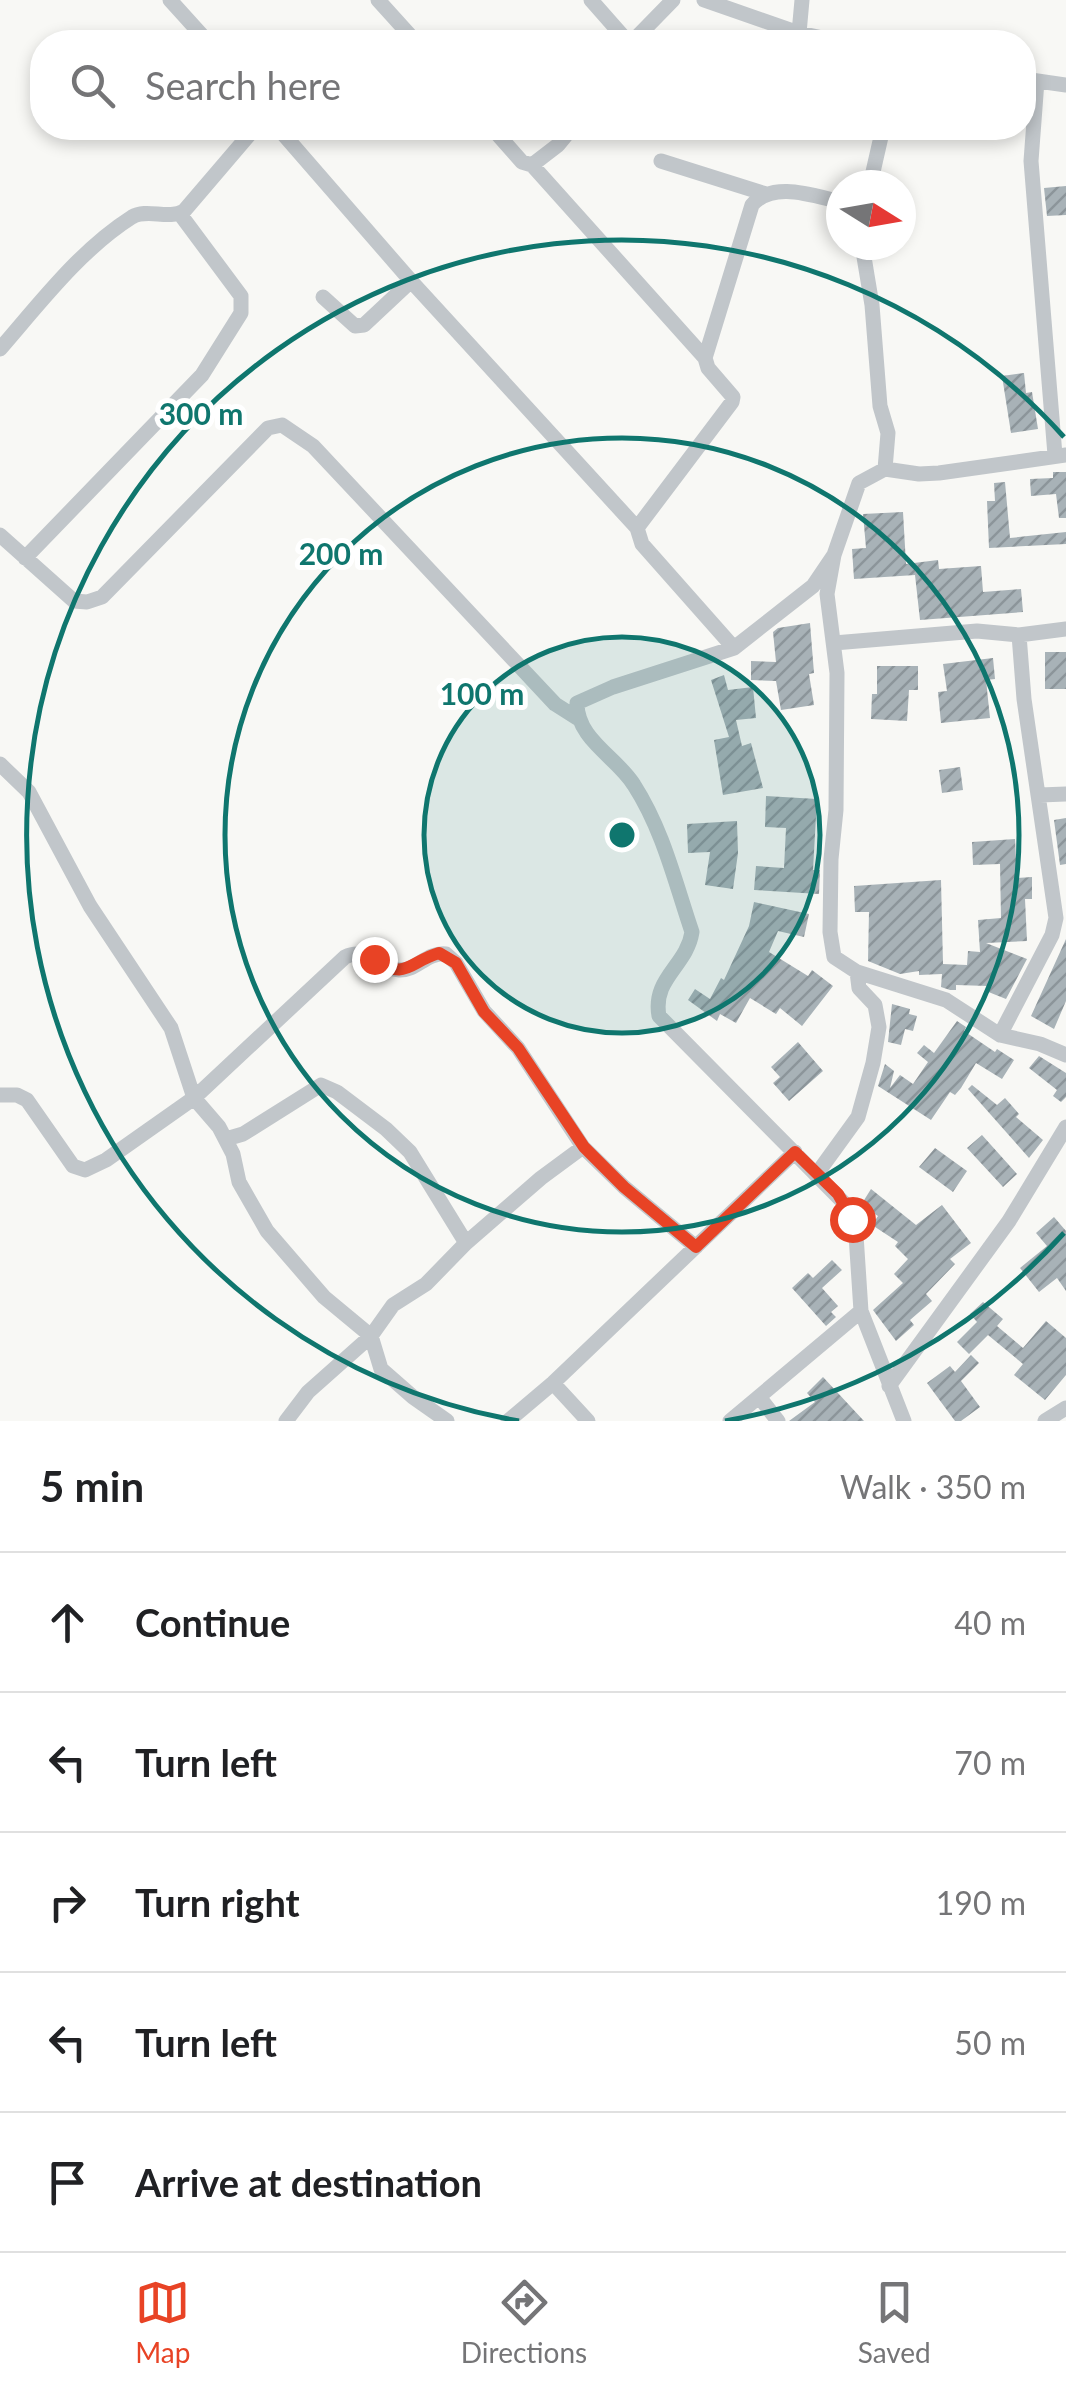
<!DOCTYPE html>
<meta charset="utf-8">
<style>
:root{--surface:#fff;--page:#f2f2f2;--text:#202124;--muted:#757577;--line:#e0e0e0;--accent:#e84325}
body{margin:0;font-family:Lato,sans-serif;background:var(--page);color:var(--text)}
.compass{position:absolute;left:826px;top:170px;width:90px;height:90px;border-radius:50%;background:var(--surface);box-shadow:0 5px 15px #0003;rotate:101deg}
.stop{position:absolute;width:30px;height:30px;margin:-22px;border:8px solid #e84325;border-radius:50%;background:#fff}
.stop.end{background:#e84325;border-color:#fff;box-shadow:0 2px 10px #0008}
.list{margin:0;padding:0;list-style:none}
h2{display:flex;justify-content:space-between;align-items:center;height:130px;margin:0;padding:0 40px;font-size:42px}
h2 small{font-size:32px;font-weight:400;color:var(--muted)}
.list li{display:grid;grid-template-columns:65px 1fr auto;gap:30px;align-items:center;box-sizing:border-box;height:140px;padding:0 40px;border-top:2px solid var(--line)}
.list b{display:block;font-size:38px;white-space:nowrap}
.list em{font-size:32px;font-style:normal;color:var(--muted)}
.icon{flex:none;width:55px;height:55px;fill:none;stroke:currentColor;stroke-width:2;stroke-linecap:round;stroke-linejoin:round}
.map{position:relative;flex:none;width:1066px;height:1421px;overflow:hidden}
.search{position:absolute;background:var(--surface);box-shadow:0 5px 15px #0003;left:30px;right:30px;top:30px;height:110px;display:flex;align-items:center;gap:25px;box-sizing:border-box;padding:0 35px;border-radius:40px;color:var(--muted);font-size:38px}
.sheet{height:830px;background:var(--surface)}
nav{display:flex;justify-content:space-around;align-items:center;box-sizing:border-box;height:140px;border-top:2px solid var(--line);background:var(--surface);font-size:28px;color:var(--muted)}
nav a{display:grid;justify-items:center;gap:5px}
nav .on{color:var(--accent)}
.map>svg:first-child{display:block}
</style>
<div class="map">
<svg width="1066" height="1421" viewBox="0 0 1066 1421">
<defs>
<pattern id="building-hatch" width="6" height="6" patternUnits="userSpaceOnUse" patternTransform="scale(2.5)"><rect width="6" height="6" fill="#a8b2b7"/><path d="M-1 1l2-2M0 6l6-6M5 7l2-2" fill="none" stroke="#8c959a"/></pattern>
</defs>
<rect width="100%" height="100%" fill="#f8f8f5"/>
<path fill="url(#building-hatch)" d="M 1066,186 L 1066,215 L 1047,216 L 1044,188 Z
M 1024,373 L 1026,393 L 1032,392 L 1038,429 L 1011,433 L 1002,376 Z
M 1053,472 L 1066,472 L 1066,518 L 1059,518 L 1056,494 L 1031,496 L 1030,479 L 1053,478 Z
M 1005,482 L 1010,538 L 1066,532 L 1066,544 L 989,548 L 987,501 L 995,501 L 994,483 Z
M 903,512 L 906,564 L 938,560 L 939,569 L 981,566 L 983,592 L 1021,589 L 1023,612 L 920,620 L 915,575 L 854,579 L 852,549 L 866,548 L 863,514 Z
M 810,623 L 814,673 L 809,674 L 814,705 L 781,710 L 776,681 L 751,680 L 751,661 L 776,662 L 773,632 L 778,628 Z
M 1045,652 L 1066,652 L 1066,689 L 1045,689 Z
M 993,658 L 995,679 L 986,680 L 990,718 L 941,723 L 938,692 L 947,691 L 943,664 Z
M 877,666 L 918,666 L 918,690 L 909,690 L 907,721 L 871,719 L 872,694 L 877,694 Z
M 724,675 L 728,690 L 753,687 L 756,718 L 736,720 L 742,746 L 751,743 L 763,788 L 723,795 L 714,740 L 729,737 L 711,680 Z
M 960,767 L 963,790 L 942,793 L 939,770 Z
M 766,796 L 817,799 L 813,870 L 820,870 L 819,894 L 754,890 L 756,866 L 784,868 L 786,828 L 765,827 Z
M 1066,818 L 1066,864 L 1060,865 L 1054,820 Z
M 737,821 L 738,853 L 733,889 L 705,885 L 710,852 L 688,853 L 687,824 Z
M 1015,839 L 1017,878 L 1032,877 L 1032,899 L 1025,899 L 1027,941 L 986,943 L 1027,959 L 1006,999 L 986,991 L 988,986 L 956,985 L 956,990 L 950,990 L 941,987 L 942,974 L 919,975 L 919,971 L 900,974 L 868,961 L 869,912 L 855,912 L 854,886 L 941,880 L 943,964 L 967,965 L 968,951 L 980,952 L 978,920 L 1001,918 L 1000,864 L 973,865 L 972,842 Z
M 754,902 L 809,914 L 804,937 L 778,931 L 769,952 L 808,976 L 812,970 L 833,986 L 802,1026 L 780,1008 L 776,1014 L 750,998 L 736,1023 L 720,1014 L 717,1021 L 688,1000 L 695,989 L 710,999 L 721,978 L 724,980 L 749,926 Z
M 1066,939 L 1066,1001 L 1054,1029 L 1031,1016 Z
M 892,1004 L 910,1009 L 909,1014 L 917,1016 L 913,1031 L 905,1029 L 901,1045 L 888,1042 Z
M 957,1021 L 966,1027 L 964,1031 L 995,1052 L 997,1049 L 1014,1060 L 1002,1079 L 976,1063 L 961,1088 L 955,1095 L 950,1092 L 931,1120 L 878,1086 L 885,1064 L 894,1071 L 890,1088 L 900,1075 L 913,1084 L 928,1062 L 917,1053 L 924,1045 L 934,1053 Z
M 798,1042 L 823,1071 L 789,1101 L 773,1083 L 780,1077 L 771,1067 Z
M 1039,1056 L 1066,1073 L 1066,1097 L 1061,1102 L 1053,1096 L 1057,1090 L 1029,1068 Z
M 972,1085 L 997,1105 L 1005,1098 L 1019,1114 L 1016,1117 L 1043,1140 L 1029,1158 L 968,1089 Z
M 982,1135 L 1017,1174 L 1003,1187 L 967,1148 Z
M 935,1148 L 967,1171 L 953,1192 L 919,1167 Z
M 871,1189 L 916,1225 L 942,1205 L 971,1243 L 950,1259 L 955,1264 L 926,1294 L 932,1301 L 910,1320 L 914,1325 L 896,1341 L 873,1310 L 903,1283 L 894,1274 L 908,1259 L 895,1246 L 898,1242 L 872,1225 L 878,1216 L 861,1205 Z
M 1054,1217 L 1066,1231 L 1066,1291 L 1057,1278 L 1039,1292 L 1020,1268 L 1047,1246 L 1036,1233 Z
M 832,1260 L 842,1270 L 822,1288 L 838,1306 L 831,1312 L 836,1317 L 826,1326 L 792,1288 L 808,1273 L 813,1278 Z
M 983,1302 L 1003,1319 L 997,1326 L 1023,1348 L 1046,1321 L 1066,1338 L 1066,1375 L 1045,1400 L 1014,1375 L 1023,1364 L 988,1335 L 969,1354 L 957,1342 L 977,1322 L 970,1314 Z
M 971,1355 L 979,1363 L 961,1381 L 980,1407 L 961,1421 L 955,1421 L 927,1383 L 950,1366 L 955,1372 Z
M 823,1377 L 864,1421 L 789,1421 L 815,1402 L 807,1393 Z"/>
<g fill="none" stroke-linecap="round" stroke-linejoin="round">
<path stroke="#c1c6ca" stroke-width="15" d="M 170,0 L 208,42
M 378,0 L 416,42
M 591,0 L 628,42
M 704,0 L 799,33 L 842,42
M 799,33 L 802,0
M 632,42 L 673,0
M 1024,79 L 1066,85
M 1037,81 L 1031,161 L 1055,455
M 278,128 L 411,281 L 637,528
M 492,128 L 522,162 L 532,165 L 558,145 L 572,128
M 661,161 L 766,194
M 532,165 L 705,358
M 870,185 L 883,128
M 862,245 L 872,305 L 880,406 L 888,433 L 885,469 L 859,483 L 834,555 L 827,594 L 837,673 L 836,810 L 831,859 L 830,932 L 834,957 L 857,972 L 946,1000 L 1000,1035 L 1040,1044 L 1066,1055
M 323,297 L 355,326 L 364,325 L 411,281
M 0,349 C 40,303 80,250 132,217 C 147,208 168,220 184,211 L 255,128
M 885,469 L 919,474 L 939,473 L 1066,455
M 0,535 L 74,601 L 87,602 L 102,597 L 268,428 L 282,425 L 313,446 L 555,704 L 577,718
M 834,555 L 813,586 L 734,648 L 613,687 L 577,703 C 577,740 617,757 634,785 C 663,830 675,882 692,932 C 687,966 652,978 659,1016 L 846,1205 L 856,1235 L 861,1311 L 904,1421
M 25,558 L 202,375 L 241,313 L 241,296 L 180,214
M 834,643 L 977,631 L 1019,635 L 1066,629
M 734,648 L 642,544 L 637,528 L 732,402 L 733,397 L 708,368 L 705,358 L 752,205 C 773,180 814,196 841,202
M 0,764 L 29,792 L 90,906 L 171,1028 L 194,1098 L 219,1127 L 233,1154 L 239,1182 L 267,1231 L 324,1297 L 371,1336 L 381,1369 L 413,1397 L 447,1421
M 1040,795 L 1066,794
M 1000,1035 L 1052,935 L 1056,918 L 1024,699 L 1019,635
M 0,1095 L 17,1095 L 27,1100 L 73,1166 L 85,1170 L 106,1160 L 194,1098 L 345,957 C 368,946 376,969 399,970 C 417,971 426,952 446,954 L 456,963 L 484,1011 L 518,1048 L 583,1147 L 624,1187 L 696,1247
M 226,1139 L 243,1134 L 321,1085 L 337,1092 L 386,1129 L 410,1152 L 466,1243
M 816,1175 L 858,1117 L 873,1063 L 879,1027 L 875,1005 L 859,988 L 857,972
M 553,1383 L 588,1421
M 889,1386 L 1009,1221 L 1066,1127
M 760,1398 L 778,1421
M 286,1421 L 308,1392 L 371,1336 L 393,1305 L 426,1284 L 466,1243 L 541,1178 L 583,1147
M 508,1421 L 553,1383 L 795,1152
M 730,1421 L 861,1311
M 1045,1421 L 1066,1408"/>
</g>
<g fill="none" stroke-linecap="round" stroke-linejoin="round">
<path stroke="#e84325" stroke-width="12" d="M 374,959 C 406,982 410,961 439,953 L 456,963 L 484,1012 L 518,1048 L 584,1147 L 624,1187 L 696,1247 L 795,1152 L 838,1194 L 852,1219"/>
</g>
<circle cx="622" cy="835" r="198" fill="#0f766e" fill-opacity=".12"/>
<g fill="none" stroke="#0f766e" stroke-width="5">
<circle cx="622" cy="835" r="198"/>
<circle cx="622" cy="835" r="397"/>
<path d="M1064 1233A595 595 0 0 1 725 1421M519 1421A595 595 0 1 1 1064 437"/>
</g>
<circle cx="622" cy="835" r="15" fill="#0f766e" stroke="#fff" stroke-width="5"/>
<g font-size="30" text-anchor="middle" font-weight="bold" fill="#0f766e" stroke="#fff" stroke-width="10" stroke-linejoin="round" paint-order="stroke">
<text x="201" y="425">300 m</text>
<text x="341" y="565">200 m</text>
<text x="482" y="705">100 m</text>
</g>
</svg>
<svg class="compass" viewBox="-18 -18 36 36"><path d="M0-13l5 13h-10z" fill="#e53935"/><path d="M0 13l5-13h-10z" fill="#757577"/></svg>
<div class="stop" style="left:852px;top:1219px"></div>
<div class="stop end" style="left:374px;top:959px"></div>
<div class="search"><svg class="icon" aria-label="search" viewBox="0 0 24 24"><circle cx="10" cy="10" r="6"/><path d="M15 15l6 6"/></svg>Search here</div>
</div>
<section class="sheet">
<h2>5 min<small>Walk · 350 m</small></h2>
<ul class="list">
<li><svg class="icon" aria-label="ahead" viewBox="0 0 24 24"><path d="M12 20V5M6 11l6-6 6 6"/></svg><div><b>Continue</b></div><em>40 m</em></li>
<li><svg class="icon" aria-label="left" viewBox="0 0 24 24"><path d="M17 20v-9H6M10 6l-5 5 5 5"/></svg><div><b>Turn left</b></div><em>70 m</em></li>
<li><svg class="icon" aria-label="right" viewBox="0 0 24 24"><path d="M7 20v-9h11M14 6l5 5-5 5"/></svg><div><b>Turn right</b></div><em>190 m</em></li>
<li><svg class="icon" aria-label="left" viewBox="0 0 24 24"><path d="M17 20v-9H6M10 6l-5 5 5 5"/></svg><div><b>Turn left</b></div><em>50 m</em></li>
<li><svg class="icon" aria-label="arrive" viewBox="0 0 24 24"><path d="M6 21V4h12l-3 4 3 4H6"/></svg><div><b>Arrive at destination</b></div></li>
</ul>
</section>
<nav>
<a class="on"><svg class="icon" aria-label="map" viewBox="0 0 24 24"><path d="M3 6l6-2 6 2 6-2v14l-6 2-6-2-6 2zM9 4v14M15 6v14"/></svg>Map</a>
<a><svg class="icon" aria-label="directions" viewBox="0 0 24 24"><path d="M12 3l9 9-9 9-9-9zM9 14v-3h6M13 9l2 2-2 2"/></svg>Directions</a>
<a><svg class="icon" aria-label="saved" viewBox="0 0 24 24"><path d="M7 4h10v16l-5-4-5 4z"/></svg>Saved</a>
</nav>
